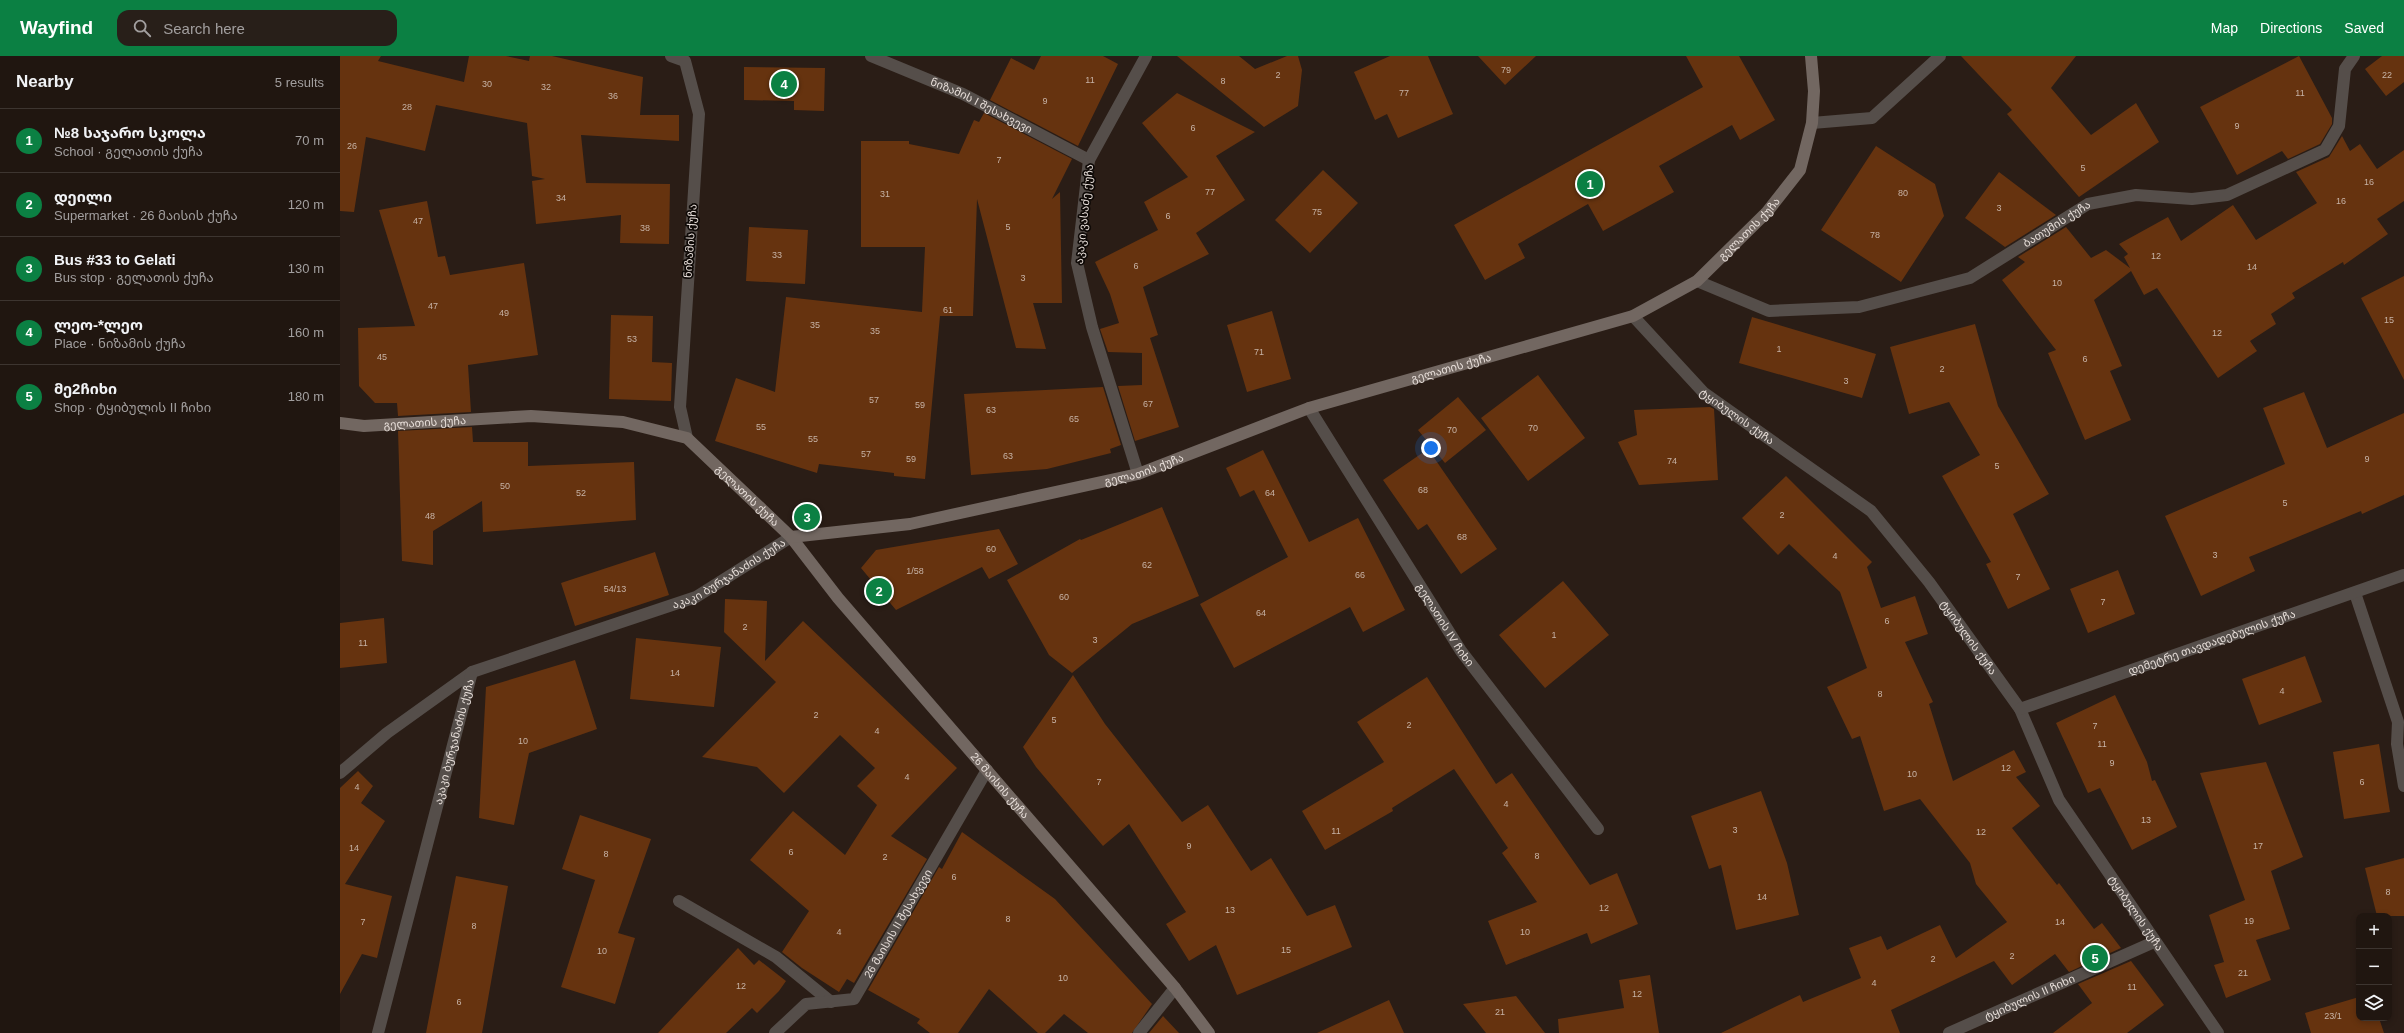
<!DOCTYPE html>
<meta charset="utf-8">
<style>
:root{--surface:#201610;--page:#281f19;--text:#f1f3f6;--muted:#a29f9f;--line:#3d3530;--accent:#0b8043}
body{margin:0;font-family:Helvetica,"Noto Sans Georgian",sans-serif;background:var(--page);color:var(--text)}
.controls{position:absolute;right:12px;bottom:12px;display:grid;overflow:hidden;border-radius:8px;box-shadow:0 2px 6px #0003}
.controls button{width:36px;height:36px;display:grid;place-items:center;padding:0;border:0;border-bottom:1px solid var(--line);background:var(--surface);color:var(--text);font:20px sans-serif}
.you{position:absolute;left:1091px;top:392px;width:14px;height:14px;margin:-10px;border:3px solid #fff;border-radius:50%;background:#1a73e8;box-shadow:0 0 0 6px #1a73e833}
.badge{display:grid;place-items:center;width:26px;height:26px;border-radius:50%;background:var(--accent);color:#fff;font-size:13px;font-weight:700}
.pin{position:absolute;translate:-50% -50%;border:2px solid #fff;box-shadow:0 1px 4px #0006}
.list{margin:0;padding:0;list-style:none}
h2{display:flex;justify-content:space-between;align-items:center;height:52px;margin:0;padding:0 16px;font-size:17px}
h2 small{font-size:13px;font-weight:400;color:var(--muted)}
.list li{display:grid;grid-template-columns:26px 1fr auto;gap:12px;align-items:center;box-sizing:border-box;height:64px;padding:0 16px;border-top:1px solid var(--line)}
.list b{display:block;font-size:15px;white-space:nowrap}
.list p{margin:0;font-size:13px;white-space:nowrap;color:var(--muted)}
.list em{font-size:13px;font-style:normal;color:var(--muted)}
.icon{flex:none;width:22px;height:22px;fill:none;stroke:currentColor;stroke-width:2;stroke-linecap:round;stroke-linejoin:round}
.map{position:relative;flex:none;width:2064px;height:977px;overflow:hidden}
header{display:flex;align-items:center;gap:24px;box-sizing:border-box;height:56px;padding:0 20px;background:var(--accent);color:#fff}
header strong{font-size:19px}
nav{display:flex;gap:22px;margin-inline-start:auto;font-size:14px}
.search{width:280px;height:36px;background:var(--page);display:flex;align-items:center;gap:10px;box-sizing:border-box;padding:0 14px;border-radius:12px;color:var(--muted);font-size:15px}
main{display:flex}
aside{flex:1;background:var(--surface)}
.map>svg:first-child{display:block}
</style>
<header>
<strong>Wayfind</strong>
<div class="search"><svg class="icon" aria-label="search" viewBox="0 0 24 24"><circle cx="10" cy="10" r="6"/><path d="M15 15l6 6"/></svg>Search here</div>
<nav><a>Map</a><a>Directions</a><a>Saved</a></nav>
</header>
<main>
<aside>
<h2>Nearby<small>5 results</small></h2>
<ul class="list">
<li><span class="badge">1</span><div><b>№8 საჯარო სკოლა</b><p>School · გელათის ქუჩა</p></div><em>70 m</em></li>
<li><span class="badge">2</span><div><b>დეილი</b><p>Supermarket · 26 მაისის ქუჩა</p></div><em>120 m</em></li>
<li><span class="badge">3</span><div><b>Bus #33 to Gelati</b><p>Bus stop · გელათის ქუჩა</p></div><em>130 m</em></li>
<li><span class="badge">4</span><div><b>ლეო-*ლეო</b><p>Place · ნიზამის ქუჩა</p></div><em>160 m</em></li>
<li><span class="badge">5</span><div><b>მე2ჩიხი</b><p>Shop · ტყიბულის II ჩიხი</p></div><em>180 m</em></li>
</ul>
</aside>
<div class="map">
<svg width="2064" height="977" viewBox="0 0 2064 977">
<rect width="100%" height="100%" fill="#2a1d16"/>
<path fill="#66330f" d="M 0,0 L 41,0 L 38,5 L 124,26 L 129,0 L 166,0 L 189,5 L 190,0 L 212,0 L 303,21 L 300,59 L 339,59 L 339,85 L 241,79 L 246,127 L 330,128 L 329,188 L 280,187 L 281,159 L 196,168 L 192,125 L 205,123 L 192,120 L 187,67 L 96,49 L 85,95 L 26,81 L 14,156 L 0,155 Z
M 701,0 L 763,0 L 778,8 L 738,90 L 650,44 L 671,2 L 694,14 Z
M 837,0 L 899,0 L 915,13 L 947,0 L 958,0 L 962,14 L 958,50 L 924,71 Z
M 1050,0 L 1088,0 L 1113,58 L 1058,82 L 1047,58 L 1035,64 L 1014,16 Z
M 1138,0 L 1196,0 L 1165,29 Z
M 1346,0 L 1399,0 L 1435,64 L 1400,84 L 1392,69 L 1319,110 L 1334,136 L 1263,175 L 1248,148 L 1178,188 L 1185,202 L 1145,224 L 1114,169 L 1363,31 Z
M 1621,0 L 1736,0 L 1711,32 L 1751,79 L 1796,47 L 1819,86 L 1739,141 L 1667,58 L 1672,54 Z
M 1959,0 L 1992,62 L 1992,68 L 1980,88 L 1948,103 L 1942,95 L 1897,119 L 1860,51 Z
M 2042,0 L 2064,0 L 2064,26 L 2046,40 L 2025,13 Z
M 404,11 L 485,12 L 484,55 L 454,54 L 454,45 L 404,44 Z
M 837,37 L 915,76 L 876,100 L 905,144 L 856,177 L 869,198 L 803,231 L 818,279 L 810,282 L 839,371 L 795,385 L 778,330 L 802,329 L 802,297 L 768,296 L 760,273 L 779,267 L 770,238 L 755,206 L 818,174 L 804,146 L 848,121 L 802,67 Z
M 644,57 L 732,103 L 712,143 L 720,136 L 722,247 L 693,247 L 706,293 L 676,292 L 637,143 L 633,260 L 600,260 L 585,423 L 554,420 L 554,417 L 479,408 L 477,417 L 375,385 L 396,322 L 435,336 L 446,241 L 582,256 L 585,191 L 521,191 L 521,85 L 569,85 L 569,88 L 619,98 L 634,64 L 639,66 Z
M 2002,80 L 2010,95 L 2020,88 L 2037,113 L 2064,94 L 2064,145 L 2037,163 L 2048,178 L 2004,209 L 2003,206 L 1952,237 L 1955,242 L 1931,258 L 1936,268 L 1910,285 L 1917,295 L 1878,322 L 1817,232 L 1804,239 L 1791,215 L 1754,244 L 1782,310 L 1770,315 L 1791,364 L 1745,384 L 1708,297 L 1716,294 L 1662,224 L 1685,206 L 1678,201 L 1726,171 L 1751,202 L 1766,194 L 1790,212 L 1784,201 L 1788,198 L 1779,188 L 1828,161 L 1841,185 L 1893,149 L 1916,184 L 1977,147 L 1956,116 L 1989,101 Z
M 1536,90 L 1595,128 L 1604,160 L 1561,226 L 1481,174 Z
M 983,114 L 1018,147 L 970,197 L 935,164 Z
M 1659,116 L 1716,159 L 1665,191 L 1625,162 Z
M 87,145 L 98,201 L 105,200 L 110,219 L 184,207 L 198,299 L 128,309 L 131,356 L 58,360 L 57,347 L 35,347 L 19,330 L 18,272 L 75,270 L 39,154 Z
M 409,171 L 468,174 L 465,228 L 406,225 Z
M 2064,220 L 2064,324 L 2021,242 Z
M 932,255 L 951,323 L 907,336 L 887,269 Z
M 271,259 L 313,260 L 312,306 L 332,307 L 331,345 L 269,343 Z
M 1412,261 L 1536,298 L 1522,342 L 1399,307 Z
M 1635,268 L 1658,350 L 1709,438 L 1673,458 L 1710,533 L 1668,553 L 1646,508 L 1651,506 L 1602,420 L 1640,399 L 1609,346 L 1569,358 L 1550,291 Z
M 1198,319 L 1245,382 L 1188,425 L 1141,362 Z
M 763,331 L 781,389 L 770,393 L 771,397 L 707,413 L 631,419 L 624,338 Z
M 1964,336 L 1987,392 L 2064,357 L 2064,439 L 2022,458 L 2021,455 L 1909,501 L 1915,515 L 1861,540 L 1825,460 L 1945,408 L 1923,352 Z
M 1118,341 L 1146,374 L 1105,407 L 1078,374 Z
M 1370,351 L 1374,353 L 1378,424 L 1299,429 L 1278,386 L 1297,379 L 1294,354 Z
M 132,371 L 133,386 L 188,386 L 188,410 L 294,406 L 296,464 L 143,476 L 142,445 L 93,475 L 93,509 L 62,505 L 58,375 Z
M 1088,393 L 1157,493 L 1121,518 L 1087,468 L 1078,474 L 1043,424 Z
M 923,394 L 969,486 L 1018,462 L 1065,554 L 1023,576 L 1010,551 L 894,612 L 860,548 L 948,501 L 914,434 L 900,441 L 886,412 Z
M 1446,420 L 1532,506 L 1527,511 L 1541,552 L 1575,540 L 1588,578 L 1565,586 L 1593,646 L 1589,648 L 1613,725 L 1674,694 L 1686,716 L 1676,721 L 1700,750 L 1672,772 L 1717,829 L 1719,827 L 1754,873 L 1762,867 L 1781,892 L 1729,916 L 1715,898 L 1672,929 L 1654,905 L 1551,954 L 1560,977 L 1381,977 L 1460,939 L 1463,946 L 1521,922 L 1509,892 L 1541,880 L 1547,894 L 1600,869 L 1616,902 L 1667,866 L 1636,828 L 1630,807 L 1580,743 L 1544,755 L 1520,680 L 1512,683 L 1487,631 L 1527,612 L 1500,536 L 1449,488 L 1438,499 L 1402,462 Z
M 822,451 L 859,540 L 792,568 L 732,617 L 709,599 L 667,524 L 740,483 L 741,484 Z
M 659,473 L 678,508 L 649,523 L 642,511 L 556,554 L 521,512 L 536,494 Z
M 315,496 L 329,539 L 235,570 L 221,527 Z
M 1778,514 L 1795,558 L 1748,577 L 1730,533 Z
M 1223,525 L 1269,579 L 1205,632 L 1159,579 Z
M 385,543 L 427,545 L 425,605 L 463,565 L 617,712 L 551,780 L 587,803 L 514,927 L 507,923 L 499,936 L 462,912 L 442,896 L 469,855 L 410,804 L 453,755 L 505,799 L 537,749 L 517,730 L 535,712 L 500,679 L 444,737 L 417,711 L 362,701 L 436,626 L 384,576 Z
M 44,562 L 47,607 L 0,612 L 0,567 Z
M 296,582 L 381,591 L 374,651 L 290,643 Z
M 1965,600 L 1982,646 L 1919,669 L 1902,623 Z
M 235,604 L 257,673 L 189,697 L 174,769 L 139,762 L 146,631 Z
M 733,619 L 765,668 L 842,766 L 868,749 L 911,815 L 931,802 L 967,860 L 995,849 L 1012,891 L 897,939 L 876,889 L 849,905 L 826,868 L 846,856 L 789,768 L 763,790 L 696,711 L 683,691 Z
M 1087,621 L 1156,728 L 1172,717 L 1250,829 L 1277,817 L 1298,868 L 1251,888 L 1247,877 L 1166,909 L 1148,865 L 1197,846 L 1162,797 L 1168,792 L 1114,713 L 1052,752 L 1053,755 L 985,794 L 962,755 L 1044,706 L 1017,666 Z
M 1775,639 L 1807,706 L 1812,725 L 1815,724 L 1837,771 L 1792,794 L 1760,732 L 1748,737 L 1716,667 Z
M 2039,688 L 2050,756 L 2004,763 L 1993,696 Z
M 1926,706 L 1963,801 L 1931,815 L 1950,873 L 1916,884 L 1931,924 L 1886,942 L 1874,909 L 1884,906 L 1869,859 L 1905,844 L 1860,717 Z
M 18,715 L 33,730 L 21,747 L 45,765 L 5,828 L 52,840 L 37,902 L 22,898 L 0,938 L 0,732 Z
M 1421,735 L 1447,807 L 1459,859 L 1396,874 L 1381,809 L 1369,813 L 1351,760 Z
M 240,759 L 311,783 L 278,877 L 295,882 L 275,948 L 221,931 L 255,824 L 222,813 Z
M 622,776 L 715,843 L 812,948 L 792,977 L 748,977 L 724,958 L 705,977 L 698,977 L 649,933 L 618,977 L 590,977 L 577,967 L 580,963 L 528,934 L 599,811 L 602,813 Z
M 2064,802 L 2064,860 L 2037,860 L 2025,812 Z
M 116,820 L 168,830 L 142,977 L 86,977 Z
M 398,892 L 414,909 L 419,904 L 446,925 L 439,935 L 417,957 L 412,952 L 386,977 L 318,977 Z
M 1791,905 L 1824,949 L 1787,977 L 1713,977 L 1752,947 L 1738,928 Z
M 1310,919 L 1319,977 L 1219,977 L 1218,963 L 1284,952 L 1279,924 Z
M 1176,940 L 1205,977 L 1146,977 L 1123,948 Z
M 2019,941 L 2019,962 L 2039,962 L 2044,977 L 1971,977 L 1965,957 Z
M 1049,944 L 1064,977 L 977,977 Z
M 823,960 L 839,977 L 809,977 Z"/>
<g fill="none" stroke-linecap="round" stroke-linejoin="round">
<path stroke="#554e4a" stroke-width="12" d="M 2015,537 L 2058,666 L 2057,688 L 2064,730
M 339,845 L 436,901 L 491,946"/>
<g stroke="#554e4a" stroke-width="12">
<path d="M 331,0 L 345,5 L 359,58 L 340,351 L 347,382"/>
<path id="s1" d="M 531,0 L 623,38 L 749,104"/>
<path d="M 1472,67 L 1532,62 L 1600,0"/>
<path id="s2" d="M 1357,225 L 1429,255 L 1519,251 L 1630,222 L 1748,148 L 1796,139 L 1852,143 L 1887,139 L 1985,94 L 1999,70 L 2005,13 L 2014,0"/>
<path id="s3" d="M 1293,260 L 1364,337 L 1531,455 L 1589,526 L 1680,653 L 1719,744 L 1878,977"/>
<path id="s4" d="M 969,352 L 1121,595 L 1258,773"/>
<path d="M 798,418 L 752,271 L 737,207 L 749,104 L 806,0"/>
<path id="s5" d="M 1680,653 L 2064,519"/>
<path d="M 0,717 L 47,677 L 132,616"/>
<path id="s6" d="M 38,977 L 132,616 L 356,541 L 451,481"/>
<path id="s7" d="M 435,977 L 466,948 L 514,943 L 647,714"/>
<path d="M 799,977 L 835,932"/>
<path id="s8" d="M 1609,977 L 1814,886"/>
</g>
<g stroke="#726761" stroke-width="12">
<path id="s9" d="M 0,367 L 24,370 L 191,360 L 283,366 L 347,382 L 451,481 L 498,542 L 835,932 L 869,977"/>
<path id="s10" d="M 451,481 L 570,468 L 798,418 L 969,352 L 1293,260 L 1357,225 L 1427,156 L 1460,114 L 1472,67 L 1474,35 L 1471,0"/>
</g>
</g>
<g text-anchor="middle" dominant-baseline="central" stroke-width="3.5" stroke-linejoin="round" paint-order="stroke">
<g font-size="9" fill="#c7b3a6">
<text x="1166" y="14">79</text>
<text x="938" y="19">2</text>
<text x="2047" y="19">22</text>
<text x="750" y="24">11</text>
<text x="883" y="25">8</text>
<text x="147" y="28">30</text>
<text x="206" y="31">32</text>
<text x="1064" y="37">77</text>
<text x="1960" y="37">11</text>
<text x="273" y="40">36</text>
<text x="705" y="45">9</text>
<text x="67" y="51">28</text>
<text x="1897" y="70">9</text>
<text x="853" y="72">6</text>
<text x="12" y="90">26</text>
<text x="659" y="104">7</text>
<text x="1743" y="112">5</text>
<text x="2029" y="126">16</text>
<text x="870" y="136">77</text>
<text x="1563" y="137">80</text>
<text x="545" y="138">31</text>
<text x="221" y="142">34</text>
<text x="2001" y="145">16</text>
<text x="1659" y="152">3</text>
<text x="977" y="156">75</text>
<text x="828" y="160">6</text>
<text x="78" y="165">47</text>
<text x="668" y="171">5</text>
<text x="305" y="172">38</text>
<text x="1535" y="179">78</text>
<text x="437" y="199">33</text>
<text x="1816" y="200">12</text>
<text x="796" y="210">6</text>
<text x="1912" y="211">14</text>
<text x="683" y="222">3</text>
<text x="1717" y="227">10</text>
<text x="93" y="250">47</text>
<text x="608" y="254">61</text>
<text x="164" y="257">49</text>
<text x="2049" y="264">15</text>
<text x="475" y="269">35</text>
<text x="535" y="275">35</text>
<text x="1877" y="277">12</text>
<text x="292" y="283">53</text>
<text x="1439" y="293">1</text>
<text x="919" y="296">71</text>
<text x="42" y="301">45</text>
<text x="1745" y="303">6</text>
<text x="1602" y="313">2</text>
<text x="1506" y="325">3</text>
<text x="534" y="344">57</text>
<text x="808" y="348">67</text>
<text x="580" y="349">59</text>
<text x="651" y="354">63</text>
<text x="734" y="363">65</text>
<text x="421" y="371">55</text>
<text x="1193" y="372">70</text>
<text x="1112" y="374">70</text>
<text x="473" y="383">55</text>
<text x="526" y="398">57</text>
<text x="668" y="400">63</text>
<text x="571" y="403">59</text>
<text x="2027" y="403">9</text>
<text x="1332" y="405">74</text>
<text x="1657" y="410">5</text>
<text x="165" y="430">50</text>
<text x="1083" y="434">68</text>
<text x="241" y="437">52</text>
<text x="930" y="437">64</text>
<text x="1945" y="447">5</text>
<text x="1442" y="459">2</text>
<text x="90" y="460">48</text>
<text x="1122" y="481">68</text>
<text x="651" y="493">60</text>
<text x="1875" y="499">3</text>
<text x="1495" y="500">4</text>
<text x="807" y="509">62</text>
<text x="575" y="515">1/58</text>
<text x="1020" y="519">66</text>
<text x="1678" y="521">7</text>
<text x="275" y="533">54/13</text>
<text x="724" y="541">60</text>
<text x="1763" y="546">7</text>
<text x="921" y="557">64</text>
<text x="1547" y="565">6</text>
<text x="405" y="571">2</text>
<text x="1214" y="579">1</text>
<text x="755" y="584">3</text>
<text x="23" y="587">11</text>
<text x="335" y="617">14</text>
<text x="1942" y="635">4</text>
<text x="1540" y="638">8</text>
<text x="476" y="659">2</text>
<text x="714" y="664">5</text>
<text x="1069" y="669">2</text>
<text x="1755" y="670">7</text>
<text x="537" y="675">4</text>
<text x="183" y="685">10</text>
<text x="1762" y="688">11</text>
<text x="1772" y="707">9</text>
<text x="1666" y="712">12</text>
<text x="1572" y="718">10</text>
<text x="567" y="721">4</text>
<text x="759" y="726">7</text>
<text x="2022" y="726">6</text>
<text x="17" y="731">4</text>
<text x="1166" y="748">4</text>
<text x="1806" y="764">13</text>
<text x="1395" y="774">3</text>
<text x="996" y="775">11</text>
<text x="1641" y="776">12</text>
<text x="849" y="790">9</text>
<text x="1918" y="790">17</text>
<text x="14" y="792">14</text>
<text x="451" y="796">6</text>
<text x="266" y="798">8</text>
<text x="1197" y="800">8</text>
<text x="545" y="801">2</text>
<text x="614" y="821">6</text>
<text x="2048" y="836">8</text>
<text x="1422" y="841">14</text>
<text x="1264" y="852">12</text>
<text x="890" y="854">13</text>
<text x="668" y="863">8</text>
<text x="1909" y="865">19</text>
<text x="23" y="866">7</text>
<text x="1720" y="866">14</text>
<text x="134" y="870">8</text>
<text x="499" y="876">4</text>
<text x="1185" y="876">10</text>
<text x="946" y="894">15</text>
<text x="262" y="895">10</text>
<text x="1672" y="900">2</text>
<text x="1593" y="903">2</text>
<text x="1903" y="917">21</text>
<text x="723" y="922">10</text>
<text x="1534" y="927">4</text>
<text x="401" y="930">12</text>
<text x="1792" y="931">11</text>
<text x="1297" y="938">12</text>
<text x="119" y="946">6</text>
<text x="1160" y="956">21</text>
<text x="1993" y="960">23/1</text>
</g>
<g font-size="11" fill="#e7ded9" stroke="#0e0906">
<text stroke="none"><textPath href="#s1" startOffset="121">ნიზამის I შესახვევი</textPath></text>
<text transform="translate(744 158) rotate(-84)">აკაკი ვასაძე ქუჩა</text>
<text stroke="none"><textPath href="#s2" startOffset="385">ბათუმის ქუჩა</textPath></text>
<text stroke="none"><textPath href="#s10" startOffset="1020">გელათის ქუჩა</textPath></text>
<text transform="translate(350 185) rotate(-86)">ნიზამის ქუჩა</text>
<text stroke="none"><textPath href="#s10" startOffset="684">გელათის ქუჩა</textPath></text>
<text stroke="none"><textPath href="#s3" startOffset="145">ტყიბულის ქუჩა</textPath></text>
<text stroke="none"><textPath href="#s9" startOffset="85">გელათის ქუჩა</textPath></text>
<text stroke="none"><textPath href="#s10" startOffset="360">გელათის ქუჩა</textPath></text>
<text stroke="none"><textPath href="#s9" startOffset="433">გელათის ქუჩა</textPath></text>
<text stroke="none"><textPath href="#s6" startOffset="649">აკაკი ბურჯანაძის ქუჩა</textPath></text>
<text stroke="none"><textPath href="#s4" startOffset="256">გელათის IV ჩიხი</textPath></text>
<text stroke="none"><textPath href="#s3" startOffset="469">ტყიბულის ქუჩა</textPath></text>
<text stroke="none"><textPath href="#s5" startOffset="203">დემეტრე თავდადებულის ქუჩა</textPath></text>
<text stroke="none"><textPath href="#s6" startOffset="301">აკაკი ბურჯანაძის ქუჩა</textPath></text>
<text stroke="none"><textPath href="#s9" startOffset="818">26 მაისის ქუჩა</textPath></text>
<text stroke="none"><textPath href="#s3" startOffset="793">ტყიბულის ქუჩა</textPath></text>
<text stroke="none"><textPath href="#s7" startOffset="178">26 მაისის II შესახვევი</textPath></text>
<text stroke="none"><textPath href="#s8" startOffset="88">ტყიბულის II ჩიხი</textPath></text>
</g>
</g>
</svg>
<div class="controls">
<button>+</button>
<button>−</button>
<button><svg class="icon" aria-label="layers" viewBox="0 0 24 24"><path d="M12 4l9 5-9 5-9-5zM3 14l9 5 9-5"/></svg></button>
</div>
<div class="you"></div>
<div class="pin badge" style="left:1250px;top:128px">1</div>
<div class="pin badge" style="left:539px;top:535px">2</div>
<div class="pin badge" style="left:467px;top:461px">3</div>
<div class="pin badge" style="left:444px;top:28px">4</div>
<div class="pin badge" style="left:1755px;top:902px">5</div>
</div>
</main>
